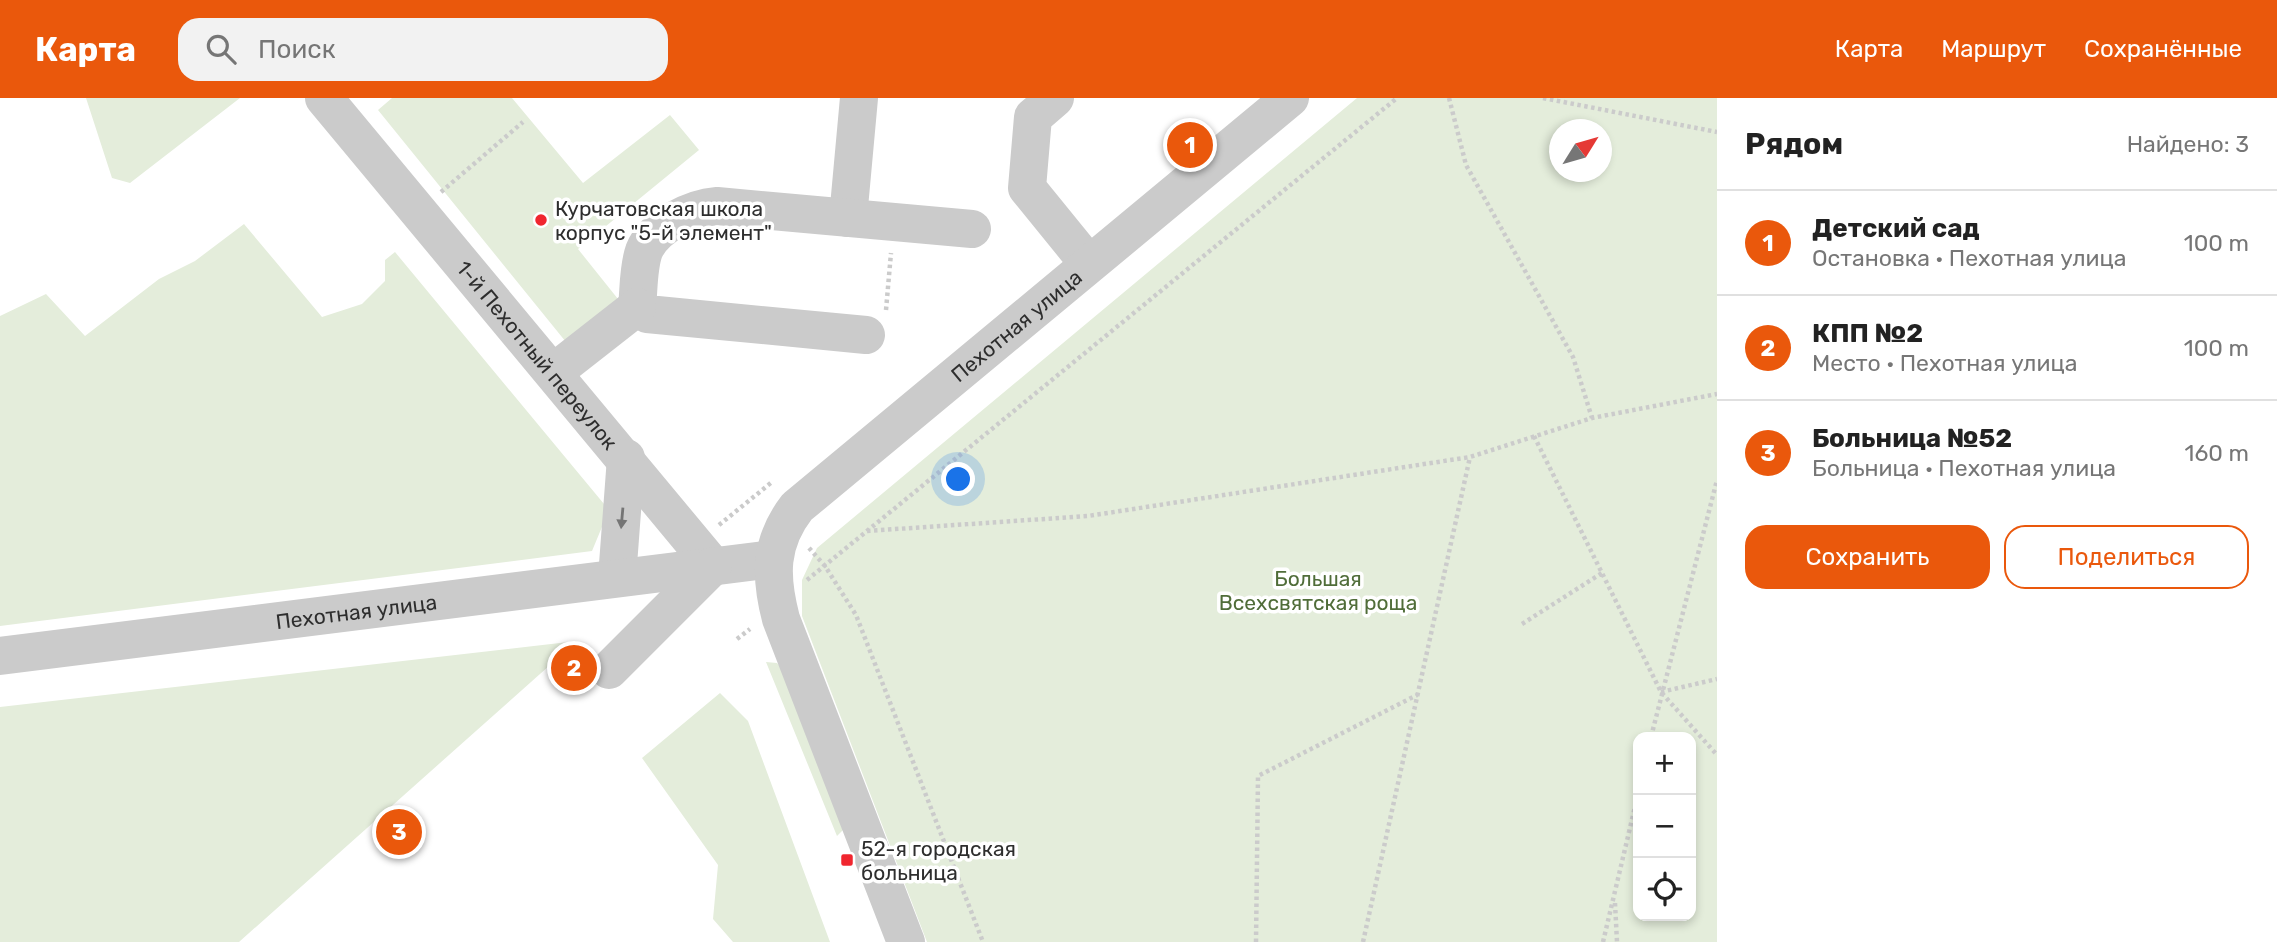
<!DOCTYPE html>
<html lang="ru">
<meta charset="utf-8">
<style>
:root{--surface:#fff;--page:#f2f2f2;--text:#222;--muted:#767676;--line:#e0e0e0;--accent:#ea580c}
body{margin:0;font-family:Rubik,sans-serif;background:var(--page);color:var(--text)}
.controls{position:absolute;right:21px;bottom:21px;display:grid;overflow:hidden;border-radius:14px;box-shadow:0 4px 10px #0003}
.controls button{width:63px;height:63px;display:grid;place-items:center;padding:0;border:0;border-bottom:2px solid var(--line);background:var(--surface);color:var(--text);font:35px sans-serif}
.compass{position:absolute;left:1549px;top:21px;width:63px;height:63px;border-radius:50%;background:var(--surface);box-shadow:0 4px 10px #0003;rotate:53deg}
.you{position:absolute;left:959px;top:382px;width:24px;height:24px;margin:-18px;border:5px solid #fff;border-radius:50%;background:#1a73e8;box-shadow:0 0 0 10px #1a73e833}
.badge{display:grid;place-items:center;width:46px;height:46px;border-radius:50%;background:var(--accent);color:#fff;font-size:23px;font-weight:700}
.pin{position:absolute;translate:-50% -50%;border:4px solid #fff;box-shadow:0 2px 7px #0006}
.list{margin:0;padding:0;list-style:none}
h2{display:flex;justify-content:space-between;align-items:center;height:91px;margin:0;padding:0 28px;font-size:30px}
h2 small{font-size:23px;font-weight:400;color:var(--muted)}
.list li{display:grid;grid-template-columns:46px 1fr auto;gap:21px;align-items:center;box-sizing:border-box;height:105px;padding:0 28px;border-top:2px solid var(--line)}
.list b{display:block;font-size:26px;white-space:nowrap}
.list p{margin:0;font-size:23px;white-space:nowrap;color:var(--muted)}
.list em{font-size:23px;font-style:normal;color:var(--muted)}
.actions{display:flex;gap:14px;padding:21px 28px}
.actions a{flex:1;padding:16px 0;border:2px solid var(--accent);border-radius:21px;text-align:center;font-size:24px;color:var(--accent)}
.actions .main{background:var(--accent);color:#fff}
.icon{flex:none;width:38px;height:38px;fill:none;stroke:currentColor;stroke-width:2;stroke-linecap:round;stroke-linejoin:round}
.map{position:relative;flex:none;width:1717px;height:844px;overflow:hidden}
header{display:flex;align-items:center;gap:42px;box-sizing:border-box;height:98px;padding:0 35px;background:var(--accent);color:#fff}
header strong{font-size:33px}
nav{display:flex;gap:38px;margin-inline-start:auto;font-size:24px}
.search{width:490px;height:63px;background:var(--page);display:flex;align-items:center;gap:18px;box-sizing:border-box;padding:0 24px;border-radius:21px;color:var(--muted);font-size:26px}
main{display:flex}
aside{flex:1;background:var(--surface)}
.map>svg:first-child{display:block}
</style>
<header>
<strong>Карта</strong>
<div class="search"><svg class="icon" aria-label="search" viewBox="0 0 24 24"><circle cx="10" cy="10" r="6"/><path d="M15 15l6 6"/></svg>Поиск</div>
<nav><a>Карта</a><a>Маршрут</a><a>Сохранённые</a></nav>
</header>
<main>
<div class="map">
<svg width="1717" height="844" viewBox="0 0 1717 844">
<rect width="100%" height="100%" fill="#fff"/>
<path fill="#e4eddb" fill-rule="evenodd" d="M 86,0 L 240,0 L 130,85 L 112,80 Z
M 392,0 L 512,0 L 583,85 L 670,17 L 699,52 L 578,151 L 622,206 L 570,249 L 378,12 Z
M 1357,0 L 1717,0 L 1717,844 L 927,844 L 802,518 L 802,482 L 817,450 ZM 1560,32 L 1602,32 L 1602,74 L 1560,74 ZM 1638,639 L 1691,639 L 1691,818 L 1638,818 Z
M 244,126 L 322,219 L 362,206 L 385,183 L 385,162 L 395,154 L 609,412 L 592,453 L 0,528 L 0,218 L 46,196 L 85,238 L 159,181 L 195,163 Z
M 577,543 L 239,844 L 0,844 L 0,609 Z
M 766,564 L 777,565 L 784,572 L 845,730 L 837,738 Z
M 720,595 L 748,623 L 830,844 L 733,844 L 713,821 L 718,767 L 642,660 Z"/>
<g fill="none" stroke-linecap="round" stroke-linejoin="round">
<path stroke="#cbcbcb" stroke-width="4.5" stroke-dasharray="3.5 3.5" stroke-linecap="butt" d="M 1449,0 L 1466,67 L 1573,259 L 1592,320
M 1543,0 L 1717,34
M 441,94 L 523,24
M 886,212 L 891,155
M 1534,338 L 1661,594 L 1717,657
M 719,427 L 772,384
M 867,433 L 1088,418 L 1470,359 L 1592,320 L 1717,296
M 809,450 L 825,468 L 856,517 L 983,844
M 807,482 L 1397,0
M 1522,526 L 1602,475
M 737,541 L 750,531
M 1661,594 L 1717,581
M 1651,639 L 1717,382
M 1615,805 L 1617,844
M 1256,844 L 1258,678 L 1417,597
M 1363,844 L 1470,359
M 1603,844 L 1638,696"/>
<g stroke="#cbcbcb" stroke-width="38">
<path id="s1" d="M 324,0 L 713,468"/>
<path d="M 1055,0 L 1033,19 L 1027,90 L 1088,165"/>
<path d="M 848,120 L 859,0"/>
<path d="M 866,237 L 647,216 L 637,209 C 639,191 638,170 644,153 C 654,128 692,110 717,108 L 972,131"/>
<path d="M 554,274 L 637,209"/>
<path d="M 617,480 L 626,360"/>
<path id="s2" d="M 0,558 L 773,461"/>
<path d="M 609,572 L 713,468"/>
<path id="s3" d="M 906,844 L 781,521 C 770,479 769,445 797,409 L 1290,0"/>
</g>
</g>
<defs><path id="oneway-solid" d="M-6-.8H1V-3.2L6.5 0L1 3.2V.8H-6Z" transform="scale(1.75)"/></defs>
<use fill="#757575" href="#oneway-solid" transform="translate(622 420) rotate(95)"/>
<g fill="#f0262f" stroke="#fff" stroke-width="2.5">
<circle cx="541" cy="122" r="7"/>
<rect x="840" y="755" width="14" height="14" rx="3.5"/>
</g>
<g text-anchor="middle" dominant-baseline="central" stroke-width="7" stroke-linejoin="round" paint-order="stroke">
<g font-size="21" fill="#2e2e2e" stroke="#fff" text-anchor="start">
<text x="555" y="110">Курчатовская школа<tspan x="555" dy="24">корпус "5-й элемент"</tspan></text>
<text x="861" y="750">52-я городская<tspan x="861" dy="24">больница</tspan></text>
</g>
<g font-size="21" fill="#2e2e2e" stroke="#fff">
<text stroke="none"><textPath href="#s3" startOffset="749">Пехотная улица</textPath></text>
<text stroke="none"><textPath href="#s1" startOffset="334">1-й Пехотный переулок</textPath></text>
<text stroke="none"><textPath href="#s2" startOffset="359">Пехотная улица</textPath></text>
</g>
<g font-size="21" fill="#506d39" stroke="#fff">
<text x="1318" y="480">Большая<tspan x="1318" dy="24">Всехсвятская роща</tspan></text>
</g>
</g>
</svg>
<div class="controls">
<button>+</button>
<button>−</button>
<button><svg class="icon" aria-label="locate" viewBox="0 0 24 24"><circle cx="12" cy="12" r="6"/><path d="M12 2v4M12 18v4M2 12h4M18 12h4"/></svg></button>
</div>
<svg class="compass" viewBox="-18 -18 36 36"><path d="M0-13l5 13h-10z" fill="#e53935"/><path d="M0 13l5-13h-10z" fill="#767676"/></svg>
<div class="you"></div>
<div class="pin badge" style="left:1190px;top:47px">1</div>
<div class="pin badge" style="left:574px;top:570px">2</div>
<div class="pin badge" style="left:399px;top:734px">3</div>
</div>
<aside>
<h2>Рядом<small>Найдено: 3</small></h2>
<ul class="list">
<li><span class="badge">1</span><div><b>Детский сад</b><p>Остановка · Пехотная улица</p></div><em>100 m</em></li>
<li><span class="badge">2</span><div><b>КПП №2</b><p>Место · Пехотная улица</p></div><em>100 m</em></li>
<li><span class="badge">3</span><div><b>Больница №52</b><p>Больница · Пехотная улица</p></div><em>160 m</em></li>
</ul>
<div class="actions"><a class="main">Сохранить</a><a>Поделиться</a></div>
</aside>
</main>
